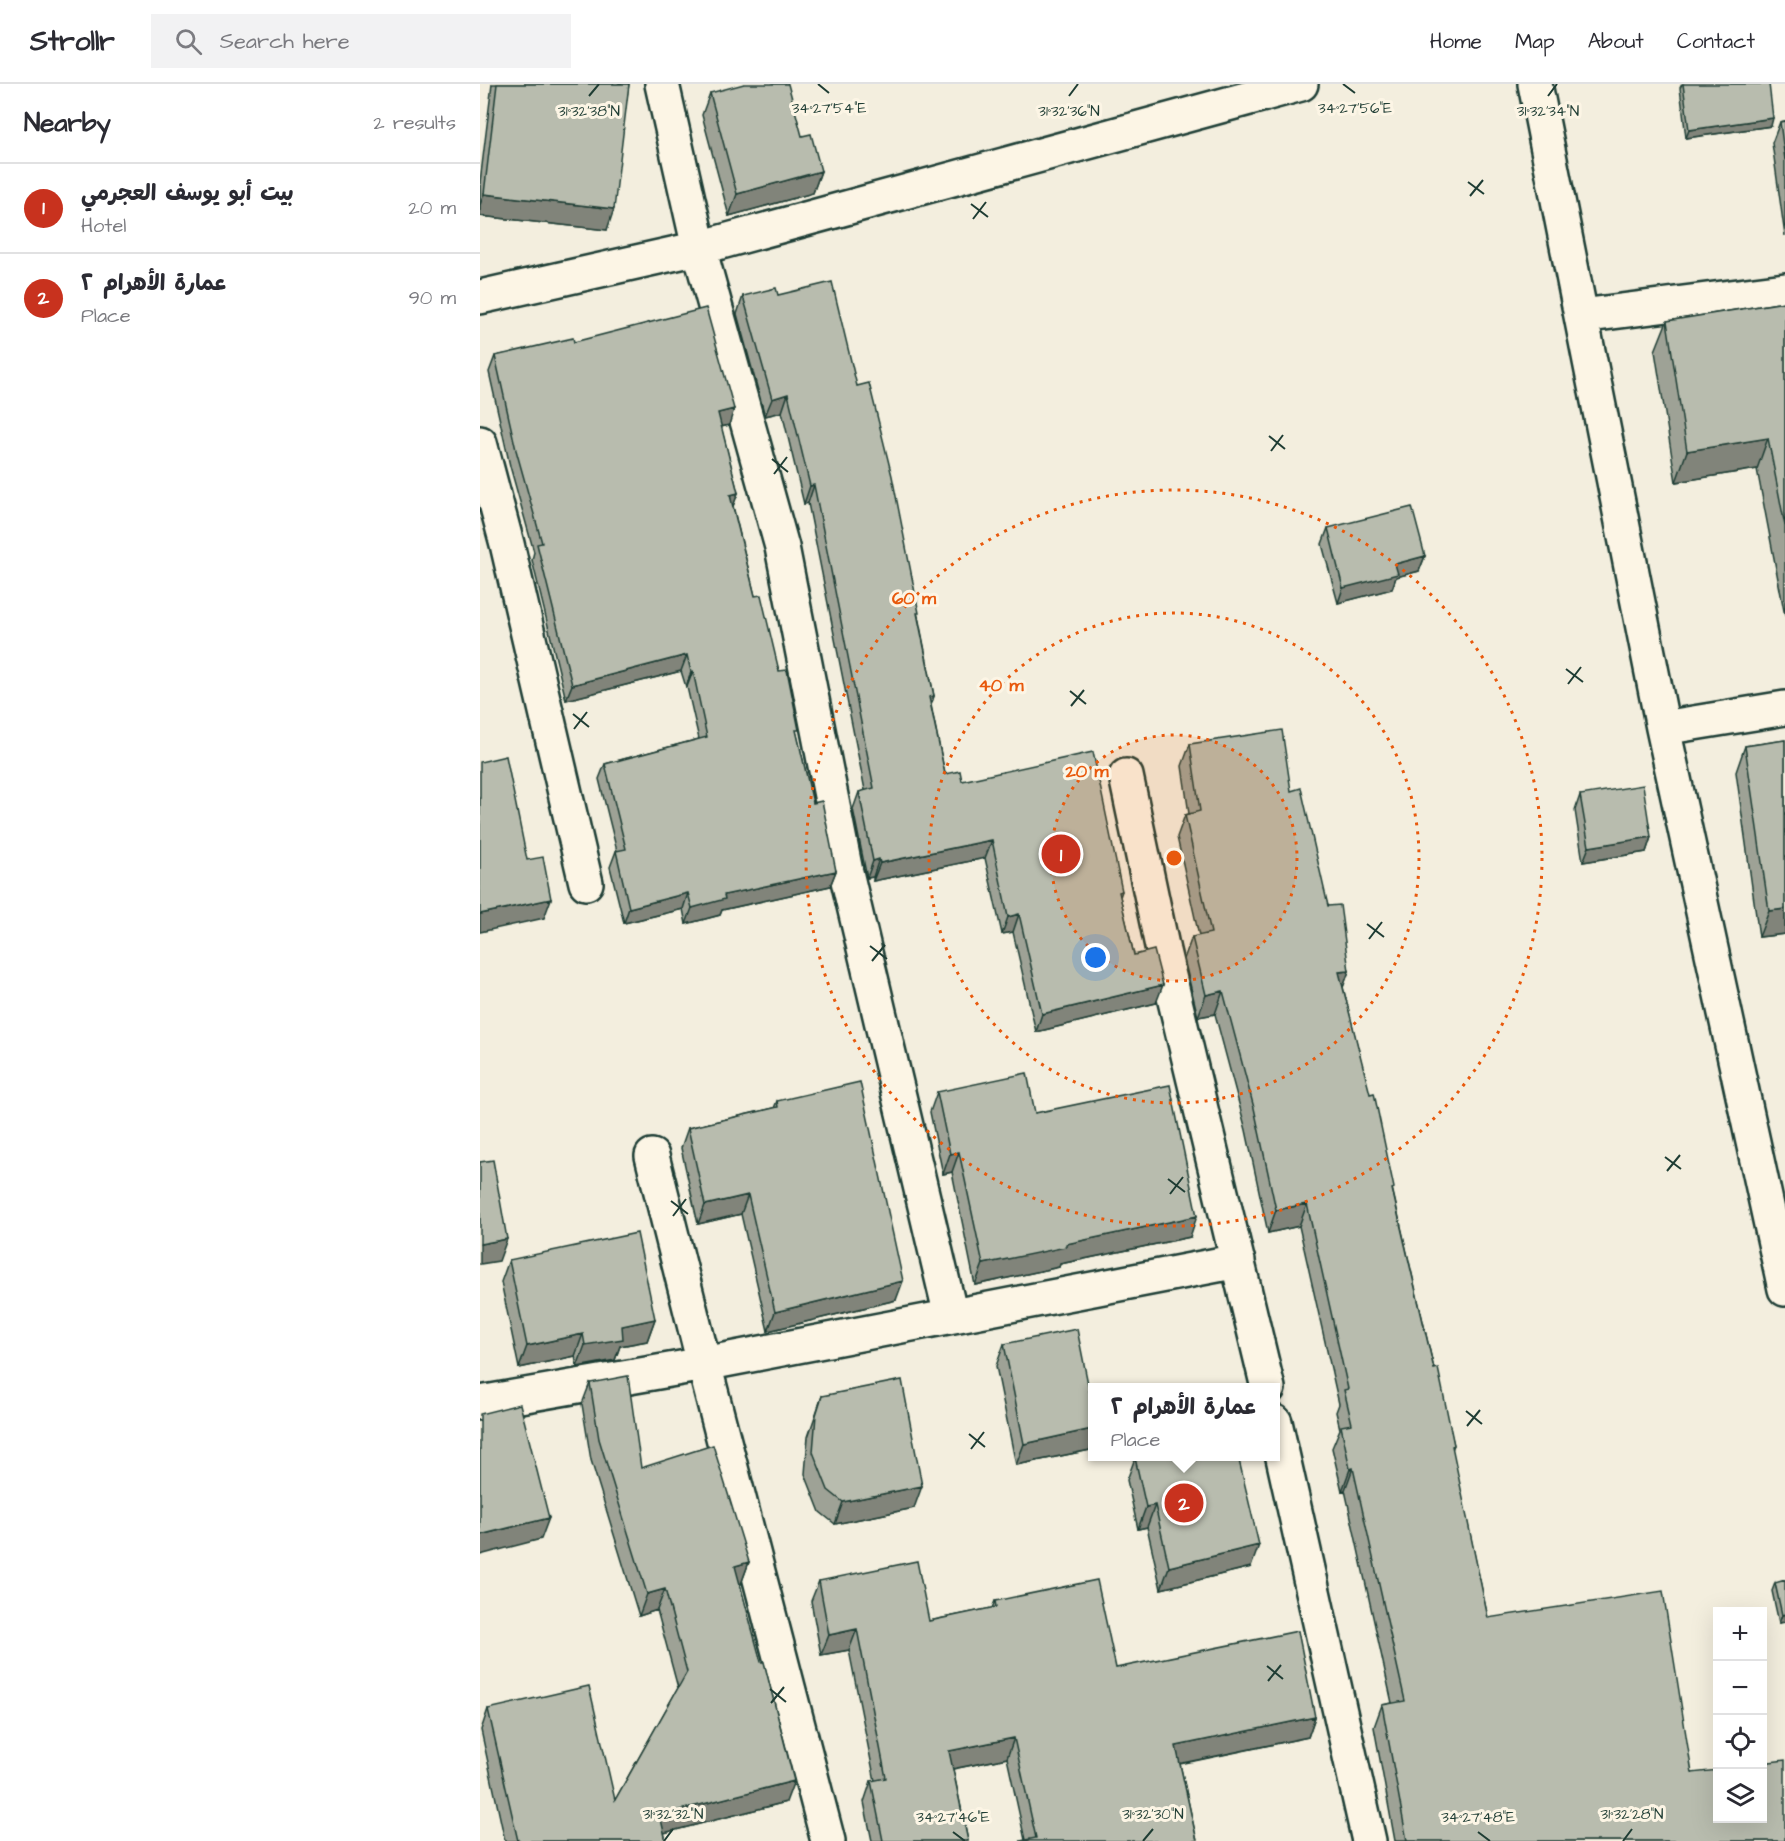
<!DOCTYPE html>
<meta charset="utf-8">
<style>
:root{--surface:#fff;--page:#f2f2f3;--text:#2b2b33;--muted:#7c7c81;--line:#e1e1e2;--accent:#c8321e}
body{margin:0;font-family:"Architects Daughter","Playpen Sans Arabic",sans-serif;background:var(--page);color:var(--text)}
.controls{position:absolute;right:18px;bottom:18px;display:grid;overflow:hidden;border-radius:0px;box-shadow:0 6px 24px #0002}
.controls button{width:54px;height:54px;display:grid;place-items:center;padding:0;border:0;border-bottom:2px solid var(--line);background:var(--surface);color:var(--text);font:30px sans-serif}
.you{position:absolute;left:616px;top:874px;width:21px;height:21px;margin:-15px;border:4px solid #fff;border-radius:50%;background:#1a73e8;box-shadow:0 0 0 9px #1a73e833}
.badge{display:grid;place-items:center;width:39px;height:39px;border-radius:50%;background:var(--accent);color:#fff;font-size:20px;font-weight:700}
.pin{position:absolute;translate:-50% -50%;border:3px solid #fff;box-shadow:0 2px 6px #0006}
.popup{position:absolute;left:608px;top:1299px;width:192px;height:78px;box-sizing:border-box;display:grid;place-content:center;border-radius:0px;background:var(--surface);filter:drop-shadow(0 2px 4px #0005);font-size:20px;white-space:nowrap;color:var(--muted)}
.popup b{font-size:22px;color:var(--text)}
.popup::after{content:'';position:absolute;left:50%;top:100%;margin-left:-12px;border:12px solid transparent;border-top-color:var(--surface)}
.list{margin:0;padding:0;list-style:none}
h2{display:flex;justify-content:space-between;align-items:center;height:78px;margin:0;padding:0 24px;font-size:26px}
h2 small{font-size:20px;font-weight:400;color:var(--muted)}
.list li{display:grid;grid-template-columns:39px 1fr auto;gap:18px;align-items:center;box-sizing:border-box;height:90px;padding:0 24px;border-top:2px solid var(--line)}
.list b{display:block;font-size:22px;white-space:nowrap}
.list p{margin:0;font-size:20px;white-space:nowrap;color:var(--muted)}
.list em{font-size:20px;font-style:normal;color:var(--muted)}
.icon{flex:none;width:33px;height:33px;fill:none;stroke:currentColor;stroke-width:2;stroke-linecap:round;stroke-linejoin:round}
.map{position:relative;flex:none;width:1305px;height:1757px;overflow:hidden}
header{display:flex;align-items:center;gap:36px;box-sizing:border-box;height:84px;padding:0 30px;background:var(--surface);border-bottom:2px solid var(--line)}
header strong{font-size:28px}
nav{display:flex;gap:33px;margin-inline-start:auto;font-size:21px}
.search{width:420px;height:54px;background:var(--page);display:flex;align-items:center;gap:15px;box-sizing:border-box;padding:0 21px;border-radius:0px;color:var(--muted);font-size:22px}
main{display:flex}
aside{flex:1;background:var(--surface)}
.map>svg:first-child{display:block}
</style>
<header>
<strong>Strollr</strong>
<div class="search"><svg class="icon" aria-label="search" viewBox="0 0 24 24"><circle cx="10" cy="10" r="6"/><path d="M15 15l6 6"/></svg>Search here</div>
<nav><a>Home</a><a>Map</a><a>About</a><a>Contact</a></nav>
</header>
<main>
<aside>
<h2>Nearby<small>2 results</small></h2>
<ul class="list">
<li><span class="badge">1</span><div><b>بيت أبو يوسف العجرمي</b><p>Hotel</p></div><em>20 m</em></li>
<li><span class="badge">2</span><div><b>عمارة الأهرام ٢</b><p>Place</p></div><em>90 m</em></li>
</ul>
</aside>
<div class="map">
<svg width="1305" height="1757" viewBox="0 0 1305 1757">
<rect width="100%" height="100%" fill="#f3eede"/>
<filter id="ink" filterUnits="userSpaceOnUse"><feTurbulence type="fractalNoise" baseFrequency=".0167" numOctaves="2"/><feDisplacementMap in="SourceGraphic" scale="12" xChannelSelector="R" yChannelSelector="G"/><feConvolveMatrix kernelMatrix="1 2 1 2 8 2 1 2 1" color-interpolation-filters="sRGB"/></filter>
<g filter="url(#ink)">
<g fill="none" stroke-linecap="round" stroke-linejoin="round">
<g stroke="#1f3d34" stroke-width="38">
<path id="street" d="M 182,0 L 219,164 L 302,463 L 366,788 L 471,1232
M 1055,0 L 1101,232
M 1305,206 L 1101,232 L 1183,644 L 1305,1205
M 0,213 L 219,164 L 821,0
M 0,359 L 27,460 L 106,799
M 1183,644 L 1305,624
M 646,692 L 683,867 L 788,1304
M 172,1072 L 224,1280 L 348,1757
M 0,1319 L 224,1280 L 758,1177
M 795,1338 L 889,1757"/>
</g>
<use href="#street" stroke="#fcf5e5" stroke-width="33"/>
</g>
<path fill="#9ea296" stroke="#1f3d34" stroke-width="1.5" d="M 12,0 L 149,0 L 127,146 L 0,132 L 0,98 Z
M 1202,0 L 1203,0 L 1291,42 L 1206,54 L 1200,4 Z
M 230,9 L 322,52 L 341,87 L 333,109 L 249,132 L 222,31 Z
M 1305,37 L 1305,152 L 1292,59 L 1300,38 Z
M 298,211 L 377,302 L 438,532 L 454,612 L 451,621 L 465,690 L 482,697 L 642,807 L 640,813 L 654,871 L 676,919 L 556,948 L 533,848 L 522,850 L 505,774 L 393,797 L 393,793 L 387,794 L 373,725 L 379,708 L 385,706 L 328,419 L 324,420 L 302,328 L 285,332 L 257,230 L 263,212 Z
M 1305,218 L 1305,532 L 1277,385 L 1196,398 L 1175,267 L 1187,237 Z
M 94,258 L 249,341 L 241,343 L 258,409 L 253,422 L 275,512 L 299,587 L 317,651 L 333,719 L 356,787 L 350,802 L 242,826 L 240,831 L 206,840 L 203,825 L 144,839 L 130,783 L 136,767 L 137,767 L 119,695 L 125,680 L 219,655 L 207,603 L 206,603 L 201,587 L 86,616 L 52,476 L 54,468 L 30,382 L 9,288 L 15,272 Z
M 848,444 L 945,472 L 939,487 L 916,493 L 912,505 L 858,519 L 842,460 Z
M 1305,656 L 1305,850 L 1279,853 L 1256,688 L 1265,662 Z
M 710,660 L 811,707 L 869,887 L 863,903 L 913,1108 L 954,1285 L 974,1361 L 972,1366 L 1008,1534 L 1212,1689 L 1305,1757 L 915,1757 L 894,1643 L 902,1621 L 912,1619 L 865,1406 L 862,1407 L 852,1364 L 860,1345 L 856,1328 L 859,1320 L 819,1142 L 788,1149 L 766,1046 L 735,930 L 718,933 L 704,875 L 712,853 L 719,852 L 697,753 L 705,731 L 709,730 L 702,682 Z
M 1100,711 L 1171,753 L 1166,768 L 1103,778 L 1095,726 Z
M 457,1008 L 555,1029 L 710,1153 L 580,1180 L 579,1183 L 495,1201 L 472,1088 L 463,1090 L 450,1028 Z
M 297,1017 L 416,1216 L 288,1247 L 261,1130 L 218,1140 L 201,1064 L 208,1044 L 294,1024 Z
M 29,1176 L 175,1235 L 167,1257 L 140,1262 L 135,1276 L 97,1283 L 95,1272 L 39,1284 L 21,1198 Z
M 524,1260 L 610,1366 L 536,1381 L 516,1282 Z
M 110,1299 L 161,1384 L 269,1478 L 261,1500 L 260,1500 L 306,1718 L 184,1749 L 186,1757 L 25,1757 L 1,1646 L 8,1625 L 135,1716 L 198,1604 L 177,1526 L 159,1532 L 111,1376 L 102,1320 Z
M 342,1312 L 434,1424 L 355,1440 L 340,1428 L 325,1390 L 328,1353 Z
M 655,1374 L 771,1483 L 681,1505 L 667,1443 L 658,1445 L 647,1396 Z
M 339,1497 L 449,1537 L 512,1524 L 515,1517 L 636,1584 L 835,1633 L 828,1653 L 700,1680 L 717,1757 L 545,1756 L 527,1674 L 473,1685 L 488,1757 L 392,1757 L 384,1718 L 391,1697 L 395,1697 L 369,1566 L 341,1571 L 331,1517 Z
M 1295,1499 L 1305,1538 L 1299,1539 L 1292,1507 Z"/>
<path fill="#81847a" stroke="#1f3d34" stroke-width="1.5" d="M 1293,34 L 1291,42 L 1206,54 L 1209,46 Z
M 341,87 L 333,109 L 249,132 L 257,110 Z
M 4,110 L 134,125 L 127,146 L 0,132 L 0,121 Z
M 308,310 L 302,328 L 285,332 L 292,315 Z
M 254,325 L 249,341 L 232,345 L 238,329 Z
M 1288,354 L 1277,385 L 1196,398 L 1207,367 Z
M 334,401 L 328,419 L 324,420 L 330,402 Z
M 258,409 L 252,425 L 250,411 Z
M 945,472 L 939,487 L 916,493 L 912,505 L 858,519 L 863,504 L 915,480 Z
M 207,571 L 201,587 L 86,616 L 92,601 Z
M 213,587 L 207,603 L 206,603 L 211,588 Z
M 454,612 L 448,630 L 449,613 Z
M 1171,753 L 1166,768 L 1103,778 L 1109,763 Z
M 512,756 L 505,774 L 393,797 L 400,779 Z
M 399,775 L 393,793 L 387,794 L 393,777 Z
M 356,787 L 350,802 L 242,826 L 240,831 L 206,840 L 212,824 L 244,811 Z
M 208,809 L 203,825 L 144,839 L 149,824 Z
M 71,815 L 64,834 L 0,848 L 0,830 Z
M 1305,825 L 1305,850 L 1279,853 L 1289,827 Z
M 539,830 L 533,848 L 522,850 L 528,833 Z
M 869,887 L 861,909 L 859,888 Z
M 683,901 L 676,919 L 556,948 L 562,930 Z
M 743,907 L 735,930 L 718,933 L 726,911 Z
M 479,1068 L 472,1088 L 463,1090 L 470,1070 Z
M 268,1111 L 261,1130 L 218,1140 L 225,1121 Z
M 827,1120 L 819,1142 L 788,1149 L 796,1126 Z
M 717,1132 L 710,1153 L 580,1180 L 579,1183 L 495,1201 L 503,1180 L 586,1160 Z
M 27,1155 L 19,1177 L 0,1180 L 0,1160 Z
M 423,1197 L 416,1216 L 288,1247 L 295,1228 Z
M 175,1235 L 167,1257 L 140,1262 L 135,1276 L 97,1283 L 105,1261 L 142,1242 Z
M 103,1250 L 95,1272 L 39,1284 L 47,1262 Z
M 612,1345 L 612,1358 L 610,1366 L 536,1381 L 544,1360 Z
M 873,1384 L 865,1406 L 862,1407 L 870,1385 Z
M 442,1402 L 434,1424 L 355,1440 L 363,1418 Z
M 675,1421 L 667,1443 L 658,1445 L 666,1423 Z
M 69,1434 L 61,1455 L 0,1471 L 0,1451 Z
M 779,1461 L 771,1483 L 681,1505 L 689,1483 Z
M 269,1478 L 261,1500 L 248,1504 L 255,1482 Z
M 185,1505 L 177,1526 L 159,1532 L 167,1510 Z
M 1305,1530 L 1305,1538 L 1299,1539 L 1302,1531 Z
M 377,1545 L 369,1566 L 341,1571 L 349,1551 Z
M 835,1633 L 828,1653 L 688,1682 L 696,1662 Z
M 534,1654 L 527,1674 L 462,1687 L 469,1667 Z
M 314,1697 L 306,1718 L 172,1752 L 180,1731 Z"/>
<path fill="#b8bcae" stroke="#1f3d34" stroke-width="1.5" d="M 17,0 L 149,0 L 134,125 L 4,110 Z
M 264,0 L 308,0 L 322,52 L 331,50 L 341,87 L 257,110 L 230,9 Z
M 1203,0 L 1289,0 L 1293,34 L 1209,46 Z
M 1305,37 L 1305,76 L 1300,38 Z
M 352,198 L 377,302 L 389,299 L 412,392 L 439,529 L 437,529 L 454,612 L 449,613 L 465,690 L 480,687 L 482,697 L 613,668 L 642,807 L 639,808 L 654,871 L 674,866 L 683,901 L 562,930 L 539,830 L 528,833 L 512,756 L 400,779 L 399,775 L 393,777 L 379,708 L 394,704 L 334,401 L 330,402 L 308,310 L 292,315 L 263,212 L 296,204 L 298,211 Z
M 1305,218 L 1305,442 L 1288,354 L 1207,367 L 1187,237 Z
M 226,224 L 254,325 L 238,329 L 258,409 L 250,411 L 275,512 L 281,511 L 299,587 L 307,586 L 319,646 L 316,646 L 333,719 L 342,717 L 356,787 L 244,811 L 245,815 L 212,824 L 208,809 L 149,824 L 136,767 L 146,765 L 125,680 L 227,653 L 213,587 L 211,588 L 207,571 L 92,601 L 57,460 L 62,459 L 36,366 L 15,272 L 93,254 L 94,258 Z
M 932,423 L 945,472 L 915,480 L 918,490 L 863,504 L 848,444 Z
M 802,646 L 811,707 L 821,704 L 848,822 L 860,821 L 869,887 L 859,888 L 890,1010 L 894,1009 L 914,1104 L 912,1105 L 954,1285 L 958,1284 L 974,1361 L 972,1362 L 1008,1534 L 1183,1507 L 1212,1689 L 1238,1686 L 1238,1734 L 1282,1734 L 1282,1679 L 1305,1676 L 1305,1757 L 927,1757 L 902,1621 L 925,1617 L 873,1384 L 870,1385 L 861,1342 L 872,1340 L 864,1306 L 868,1305 L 827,1120 L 796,1126 L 774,1024 L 743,907 L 726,911 L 712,853 L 731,849 L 705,731 L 720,727 L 710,660 Z
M 1305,656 L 1305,825 L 1289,827 L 1265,662 Z
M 26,672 L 47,776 L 63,773 L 71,815 L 0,830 L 0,678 Z
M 1163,701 L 1171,753 L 1109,763 L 1100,711 Z
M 547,989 L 555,1029 L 690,1001 L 717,1132 L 586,1160 L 586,1163 L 503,1180 L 479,1068 L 470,1070 L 457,1008 Z
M 380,998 L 423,1197 L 295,1228 L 268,1111 L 225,1121 L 208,1044 L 298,1023 L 297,1017 Z
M 13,1076 L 27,1155 L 0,1160 L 0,1078 Z
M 157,1149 L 175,1235 L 142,1242 L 143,1255 L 105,1261 L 103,1250 L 47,1262 L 29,1176 Z
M 597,1245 L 612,1320 L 612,1345 L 544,1360 L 524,1260 Z
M 148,1292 L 161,1384 L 233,1361 L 269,1478 L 255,1482 L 281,1578 L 284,1578 L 314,1697 L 180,1731 L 186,1757 L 38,1757 L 8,1625 L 109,1602 L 135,1716 L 207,1588 L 185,1505 L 167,1510 L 119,1355 L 110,1299 Z
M 422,1296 L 442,1402 L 363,1418 L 348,1406 L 333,1368 L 336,1331 L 342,1312 Z
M 40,1320 L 69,1434 L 0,1451 L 0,1330 Z
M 661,1372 L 758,1372 L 779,1461 L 689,1483 L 675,1421 L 666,1423 L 655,1374 Z
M 437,1477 L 449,1537 L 516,1523 L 515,1517 L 617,1496 L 636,1584 L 818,1547 L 835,1633 L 696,1662 L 717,1757 L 540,1757 L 556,1754 L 534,1654 L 469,1667 L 488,1757 L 403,1757 L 391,1697 L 406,1694 L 377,1545 L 349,1551 L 339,1497 Z
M 1305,1496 L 1305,1530 L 1302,1531 L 1295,1499 Z"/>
</g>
<path fill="none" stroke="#1f3d34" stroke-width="2" d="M 338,0 L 349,9M 863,0 L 875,9M 109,12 L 119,0M 589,12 L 598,0M 1068,12 L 1077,0M 988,98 L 1004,110M 990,112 L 1003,96M 491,120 L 508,133M 493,135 L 506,118M 789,352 L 805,365M 791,367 L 803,351M 292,375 L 308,388M 294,390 L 307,373M 1086,585 L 1103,598M 1088,600 L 1101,583M 590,607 L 606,620M 591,622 L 604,606M 93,630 L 109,643M 94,645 L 107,628M 887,840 L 904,853M 889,855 L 902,838M 390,862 L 407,875M 392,877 L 405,861M 1185,1073 L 1201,1085M 1187,1087 L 1200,1071M 688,1095 L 705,1108M 690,1110 L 703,1093M 191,1117 L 208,1130M 193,1132 L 206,1115M 986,1327 L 1002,1340M 987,1342 L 1000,1326M 489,1350 L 505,1363M 491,1365 L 504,1348M 787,1582 L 803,1595M 788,1597 L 801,1581M 290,1605 L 306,1618M 291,1619 L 304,1603M 473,1748 L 485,1757M 998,1748 L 1010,1757M 184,1757 L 193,1745M 663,1757 L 673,1745M 1143,1757 L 1152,1745"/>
<circle cx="694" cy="774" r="123" fill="#e8590c" fill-opacity=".12"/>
<g fill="none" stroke="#e8590c" stroke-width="3" stroke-dasharray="3 6">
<circle cx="694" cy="774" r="123"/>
<circle cx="694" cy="774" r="245"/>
<circle cx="694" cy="774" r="368"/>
</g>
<g font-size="15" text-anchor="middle" fill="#1f3d34" stroke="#fcf5e5" stroke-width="6" stroke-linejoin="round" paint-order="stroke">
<text x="349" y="29">34°27'54"E</text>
<text x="875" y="29">34°27'56"E</text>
<text x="109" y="32">31°32'38"N</text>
<text x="589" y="32">31°32'36"N</text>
<text x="1068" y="32">31°32'34"N</text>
<text x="193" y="1735">31°32'32"N</text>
<text x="673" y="1735">31°32'30"N</text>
<text x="1152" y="1735">31°32'28"N</text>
<text x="473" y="1738">34°27'46"E</text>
<text x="998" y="1738">34°27'48"E</text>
</g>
<circle cx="694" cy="774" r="9" fill="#e8590c" stroke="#fcf5e5" stroke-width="3"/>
<g font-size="18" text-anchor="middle" font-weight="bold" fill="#e8590c" stroke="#fcf5e5" stroke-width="6" stroke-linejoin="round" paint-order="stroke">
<text x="434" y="520">60 m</text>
<text x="521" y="607">40 m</text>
<text x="607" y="693">20 m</text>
</g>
</svg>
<div class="controls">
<button>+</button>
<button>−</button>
<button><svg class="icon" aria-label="locate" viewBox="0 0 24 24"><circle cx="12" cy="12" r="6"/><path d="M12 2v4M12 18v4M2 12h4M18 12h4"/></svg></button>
<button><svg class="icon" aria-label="layers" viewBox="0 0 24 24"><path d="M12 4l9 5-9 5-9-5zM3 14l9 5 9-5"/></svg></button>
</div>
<div class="you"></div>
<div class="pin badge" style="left:581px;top:770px">1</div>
<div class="pin badge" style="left:704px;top:1419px">2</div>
<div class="popup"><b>عمارة الأهرام ٢</b>Place</div>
</div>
</main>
